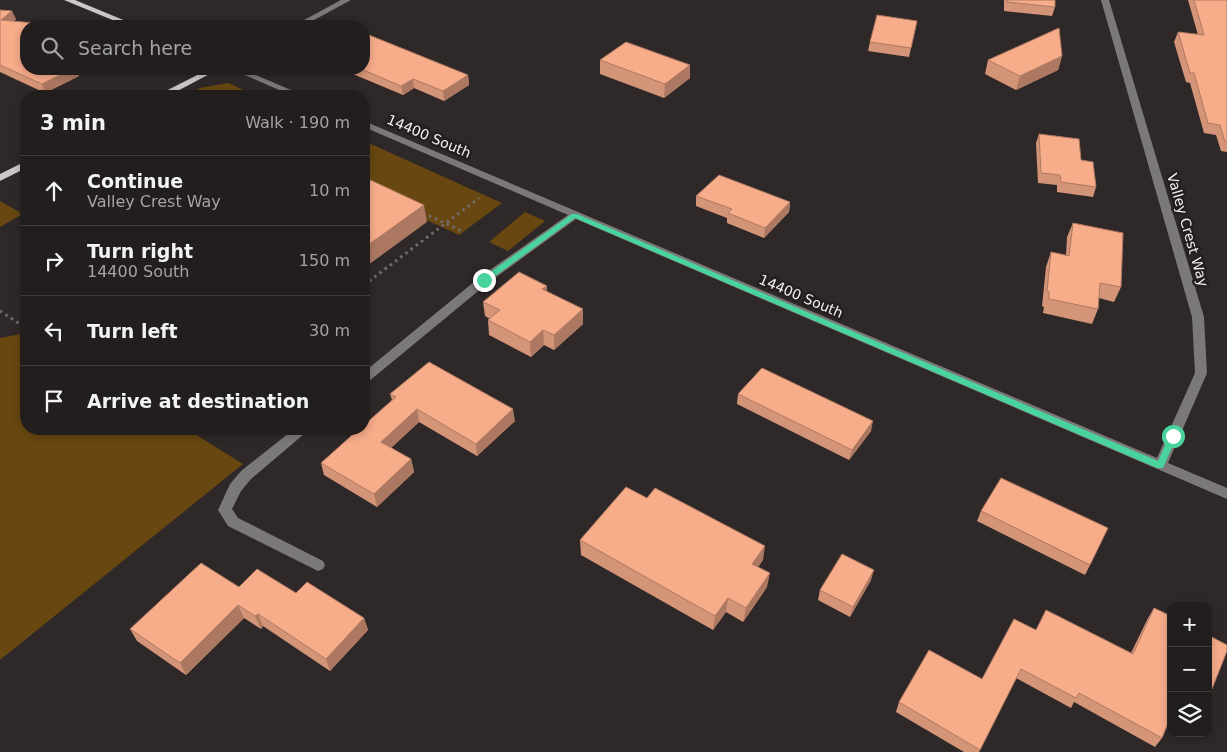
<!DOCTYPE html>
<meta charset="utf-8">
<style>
:root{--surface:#231e1e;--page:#2b2727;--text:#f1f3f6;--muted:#a3a2a4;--line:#403c3c}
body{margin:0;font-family:"DejaVu Sans",sans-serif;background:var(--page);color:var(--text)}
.controls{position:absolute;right:15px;bottom:15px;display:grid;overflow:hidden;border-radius:10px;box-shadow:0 2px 8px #0003}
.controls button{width:45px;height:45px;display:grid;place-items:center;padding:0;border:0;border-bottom:1px solid var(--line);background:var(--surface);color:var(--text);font:25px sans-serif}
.stop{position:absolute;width:15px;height:15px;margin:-11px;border:4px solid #49d49d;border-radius:50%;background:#fff}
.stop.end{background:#49d49d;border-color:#fff;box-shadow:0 1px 5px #0008}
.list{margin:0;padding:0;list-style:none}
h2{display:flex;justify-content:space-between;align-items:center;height:65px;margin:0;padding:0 20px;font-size:21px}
h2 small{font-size:16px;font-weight:400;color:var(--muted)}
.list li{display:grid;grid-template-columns:32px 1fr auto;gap:15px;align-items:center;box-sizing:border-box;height:70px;padding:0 20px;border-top:1px solid var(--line)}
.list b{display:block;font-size:19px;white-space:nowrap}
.list p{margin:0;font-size:16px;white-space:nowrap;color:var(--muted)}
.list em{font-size:16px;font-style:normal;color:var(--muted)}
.icon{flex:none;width:28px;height:28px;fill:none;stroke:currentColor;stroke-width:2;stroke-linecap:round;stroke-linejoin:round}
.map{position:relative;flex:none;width:1227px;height:752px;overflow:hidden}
.search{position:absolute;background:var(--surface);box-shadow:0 2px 8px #0003;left:20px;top:20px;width:350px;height:55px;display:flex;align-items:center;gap:12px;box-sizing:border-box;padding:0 18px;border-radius:20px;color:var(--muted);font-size:19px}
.panel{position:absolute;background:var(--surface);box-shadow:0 2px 8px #0003;left:20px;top:90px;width:350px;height:345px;border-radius:20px}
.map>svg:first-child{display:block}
</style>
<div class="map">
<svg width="1227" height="752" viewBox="0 0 1227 752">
<rect width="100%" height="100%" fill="#2f2828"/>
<path fill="#684711" d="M 228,83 L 248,92 L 240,96 L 186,96 L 200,88 Z
M 364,141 L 502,203 L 459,235 L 364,191 Z
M 0,201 L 23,214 L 0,227 Z
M 525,212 L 545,221 L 508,251 L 489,242 Z
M 26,333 L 26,429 L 187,429 L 243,464 L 0,660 L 0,338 Z"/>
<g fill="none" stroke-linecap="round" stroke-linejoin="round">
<path stroke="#726c6c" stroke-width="3" stroke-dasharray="2.5 4" stroke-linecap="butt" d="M 423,213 L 464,232
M 364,285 L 479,198
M 0,311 L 26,328"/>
<path fill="#7b7879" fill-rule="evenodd" d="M 341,0 L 351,0 L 303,26 L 293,26 Z
M 1101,0 L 1109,0 L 1204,317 L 1207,373 L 1168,463 L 1227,488 L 1227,499 L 576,219 L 488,283 L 368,382 L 364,383 L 364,372 L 480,277 L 568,215 L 364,127 L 364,121 L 1157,458 L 1195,373 L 1192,317 Z
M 231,69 L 242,69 L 305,96 L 293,96 Z
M 294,429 L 310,429 L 251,479 L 241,491 L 232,509 L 238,518 L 323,561 L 325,565 L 323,569 L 318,571 L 228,526 L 218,510 L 230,484 L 241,471 Z"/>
<path fill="#cdc6ca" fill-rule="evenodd" d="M 64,0 L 75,0 L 138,26 L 127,26 Z
M 209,69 L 219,69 L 168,96 L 156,96 Z
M 26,161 L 26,168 L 0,181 L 0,174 Z"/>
</g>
<path fill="#d49477" d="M 1004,0 L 1055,0 L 1055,7 L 1052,16 L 1004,11 Z
M 1188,0 L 1227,0 L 1227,152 L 1221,151 L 1216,135 L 1204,133 L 1190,83 L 1186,82 L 1174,42 L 1178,32 L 1198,35 Z
M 0,10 L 16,19 L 14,21 L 26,26 L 26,69 L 79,76 L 45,93 L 0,72 Z
M 917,21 L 909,57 L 868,51 L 870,42 Z
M 1062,56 L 1058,70 L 1016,90 L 985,74 L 988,60 Z
M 600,60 L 690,78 L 664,98 L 600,74 Z
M 341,69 L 364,69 L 468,75 L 469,85 L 444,101 L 414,88 L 403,95 Z
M 1039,134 L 1081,160 L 1096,187 L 1093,197 L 1057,192 L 1057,185 L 1038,183 L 1036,143 Z
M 696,196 L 790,202 L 789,212 L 764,238 L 727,223 L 727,218 L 696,206 Z
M 1073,223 L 1121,287 L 1114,302 L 1099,298 L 1098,309 L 1092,324 L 1043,313 L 1044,307 L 1042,306 L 1046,267 L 1051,252 L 1066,255 L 1067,237 Z
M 547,286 L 547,292 L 583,324 L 554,350 L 544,345 L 531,357 L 489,335 L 488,320 L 490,319 L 485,316 L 483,302 Z
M 390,394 L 515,421 L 477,456 L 419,422 L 391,448 L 411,459 L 414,472 L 377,507 L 324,475 L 321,463 L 392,400 Z
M 738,394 L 871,431 L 849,460 L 737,404 Z
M 981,511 L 1090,565 L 1085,575 L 977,521 Z
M 580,540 L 763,560 L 758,567 L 767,587 L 743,622 L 726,612 L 713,630 L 581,555 Z
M 871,580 L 850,617 L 818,600 L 820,590 Z
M 239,587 L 296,593 L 364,618 L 368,630 L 330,671 L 263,626 L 261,629 L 244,618 L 186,675 L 137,641 L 130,629 Z
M 1154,608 L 1162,738 L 1155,747 L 1074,702 L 1071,708 L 1016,678 L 979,752 L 964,752 L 896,712 L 899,702 L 982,679 L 1035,630 L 1131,653 L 1148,618 Z
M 1208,635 L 1212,689 L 1208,694 Z"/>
<path fill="#ad7861" d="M 12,11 L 16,19 L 5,29 L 1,20 Z
M 26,30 L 26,42 L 22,34 Z
M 1062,56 L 1058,70 L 1016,90 L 1020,76 Z
M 690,65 L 690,78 L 664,98 L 665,84 Z
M 72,69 L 76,69 L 79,76 L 45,93 L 42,84 Z
M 468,75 L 469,85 L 444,101 L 443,91 Z
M 413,79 L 414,88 L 403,95 L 401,86 Z
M 790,202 L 789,212 L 764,238 L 765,228 Z
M 424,205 L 427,222 L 364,268 L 364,248 Z
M 547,286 L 547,300 L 542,289 Z
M 583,309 L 583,324 L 554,350 L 554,335 Z
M 543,330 L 544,345 L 531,357 L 530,342 Z
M 417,409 L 419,422 L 384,454 L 381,442 Z
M 513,409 L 515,421 L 477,456 L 476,444 Z
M 873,421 L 871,431 L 849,460 L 852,450 Z
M 411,459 L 414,472 L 377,507 L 374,494 Z
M 765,546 L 763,560 L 750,578 L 752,564 Z
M 874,570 L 871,580 L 850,617 L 853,607 Z
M 770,573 L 767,587 L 743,622 L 746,608 Z
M 728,598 L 726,612 L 713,630 L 715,616 Z
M 238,605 L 244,618 L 186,675 L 180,663 Z
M 258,614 L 263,626 L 261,629 L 255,616 Z
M 364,618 L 368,630 L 330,671 L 326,659 Z"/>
<path fill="#f7ac8a" stroke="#ad7861" d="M 1007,0 L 1055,0 L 1055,7 L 1007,2 Z
M 1194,0 L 1227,0 L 1227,142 L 1225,142 L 1220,125 L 1208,123 L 1194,73 L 1190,73 L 1178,32 L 1204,35 Z
M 0,10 L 12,11 L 1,20 L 34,23 L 30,26 L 26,26 L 26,30 L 22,34 L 26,36 L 26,69 L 72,69 L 42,84 L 0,65 Z
M 877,15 L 917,21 L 911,48 L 870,42 Z
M 1059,28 L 1062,56 L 1020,76 L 988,60 Z
M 364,33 L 468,75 L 443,91 L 413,79 L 401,86 L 361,69 L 364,69 Z
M 626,42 L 690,65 L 665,84 L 600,60 Z
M 1039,134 L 1079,139 L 1081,160 L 1093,162 L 1096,187 L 1061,182 L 1060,175 L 1041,173 Z
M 719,175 L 790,202 L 765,228 L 728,213 L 732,209 L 696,196 Z
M 364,177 L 424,205 L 364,248 Z
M 1073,223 L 1123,233 L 1121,287 L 1100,283 L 1098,309 L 1049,299 L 1049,292 L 1047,291 L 1051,252 L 1069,256 Z
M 519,272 L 547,286 L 542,289 L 583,309 L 554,335 L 543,330 L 530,342 L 488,320 L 500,310 L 483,302 Z
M 429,362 L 513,409 L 476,444 L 417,409 L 381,442 L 411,459 L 374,494 L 321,463 L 359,429 L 364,429 L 364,425 L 396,397 L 390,394 Z
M 762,368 L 873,421 L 852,450 L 738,394 Z
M 1001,478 L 1108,528 L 1090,565 L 981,511 Z
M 626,487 L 647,498 L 655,488 L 765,546 L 752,564 L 770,573 L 746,608 L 728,598 L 715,616 L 580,540 Z
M 842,554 L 874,570 L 853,607 L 820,590 Z
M 201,563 L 239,587 L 257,569 L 296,593 L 307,582 L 364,618 L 326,659 L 258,614 L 255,616 L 238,605 L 180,663 L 130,629 Z
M 1154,608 L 1171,616 L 1171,716 L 1162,738 L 1079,693 L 1076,698 L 1021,669 L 980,750 L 899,702 L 929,650 L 982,679 L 1014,619 L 1036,630 L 1046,610 L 1133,654 Z
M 1208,635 L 1227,645 L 1227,651 L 1212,689 L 1209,688 L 1208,691 Z"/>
<path fill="#49d49d" d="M 572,214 L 577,214 L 1158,461 L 1170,434 L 1176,434 L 1177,436 L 1163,468 L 1157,468 L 575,218 L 487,282 L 482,282 L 482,278 Z"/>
<g text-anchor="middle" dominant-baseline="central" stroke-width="5" stroke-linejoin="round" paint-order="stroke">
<g font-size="14" fill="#f4f0f0" stroke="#251e1e">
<text transform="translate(429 136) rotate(23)">14400 South</text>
<text transform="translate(1188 230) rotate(74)">Valley Crest Way</text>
<text transform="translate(801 296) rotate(23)">14400 South</text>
</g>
</g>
</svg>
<div class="controls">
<button>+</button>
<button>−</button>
<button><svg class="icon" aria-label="layers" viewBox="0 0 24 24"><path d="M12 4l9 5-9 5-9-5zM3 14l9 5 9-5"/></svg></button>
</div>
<div class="stop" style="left:1173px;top:436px"></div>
<div class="stop end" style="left:484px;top:280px"></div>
<div class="search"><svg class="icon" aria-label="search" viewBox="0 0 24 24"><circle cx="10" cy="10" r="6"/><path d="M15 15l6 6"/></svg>Search here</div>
<section class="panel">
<h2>3 min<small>Walk · 190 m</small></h2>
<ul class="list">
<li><svg class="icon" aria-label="ahead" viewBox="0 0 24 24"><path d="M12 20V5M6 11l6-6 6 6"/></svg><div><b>Continue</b><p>Valley Crest Way</p></div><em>10 m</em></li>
<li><svg class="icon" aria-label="right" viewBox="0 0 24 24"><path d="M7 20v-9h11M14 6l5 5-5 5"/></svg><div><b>Turn right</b><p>14400 South</p></div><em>150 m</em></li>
<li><svg class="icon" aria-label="left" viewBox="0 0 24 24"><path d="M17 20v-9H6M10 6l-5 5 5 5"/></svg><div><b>Turn left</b></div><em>30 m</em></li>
<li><svg class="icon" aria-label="arrive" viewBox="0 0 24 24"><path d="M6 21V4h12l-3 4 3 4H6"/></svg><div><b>Arrive at destination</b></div></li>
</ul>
</section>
</div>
